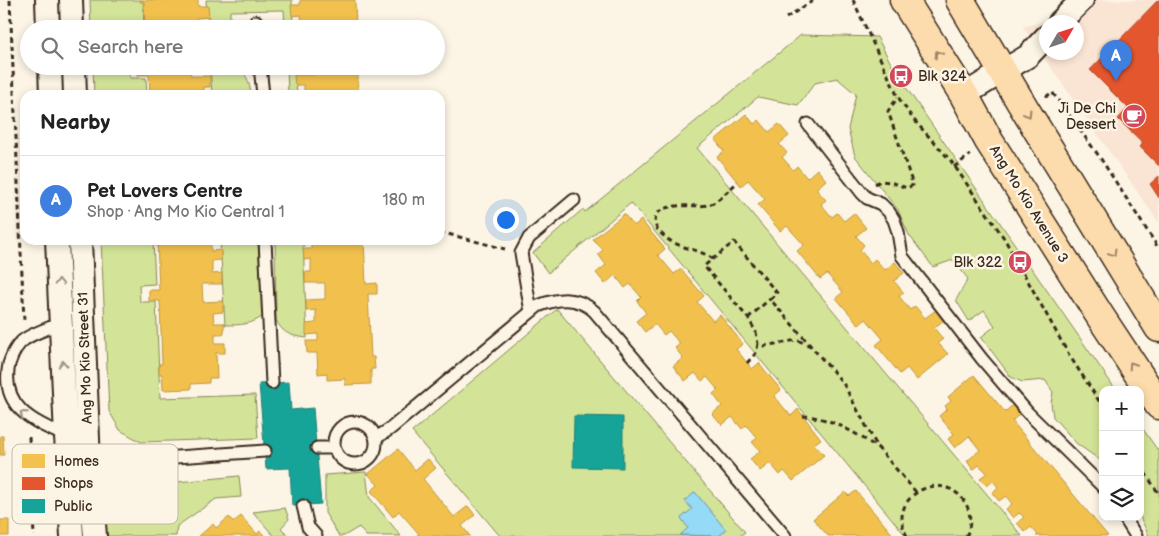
<!DOCTYPE html>
<meta charset="utf-8">
<style>
:root{--surface:#fff;--page:#f6f6f6;--text:#222;--muted:#767676;--line:#e0e0e0;--accent:#d1495b}
body{margin:0;font-family:"Balsamiq Sans",sans-serif;background:var(--page);color:var(--text)}
.controls{position:absolute;right:15px;bottom:15px;display:grid;overflow:hidden;border-radius:10px;box-shadow:0 2px 8px #0003}
.controls button{width:45px;height:45px;display:grid;place-items:center;padding:0;border:0;border-bottom:1px solid var(--line);background:var(--surface);color:var(--text);font:25px sans-serif}
.compass{position:absolute;left:1039px;top:15px;width:45px;height:45px;border-radius:50%;background:var(--surface);box-shadow:0 2px 8px #0003;rotate:51deg}
.you{position:absolute;left:505px;top:219px;width:18px;height:18px;margin:-12px;border:4px solid #fff;border-radius:50%;background:#1a73e8;box-shadow:0 0 0 8px #1a73e833}
.badge{display:grid;place-items:center;width:32px;height:32px;border-radius:50%;background:var(--accent);color:#fff;font-size:16px;font-weight:700}
.pin{position:absolute;translate:-50% -41px;filter:drop-shadow(0 1px 2px #0008)}
.pin::after{content:'';position:absolute;top:26px;width:18px;height:15px;background:inherit;clip-path:polygon(0 0,100% 0,50% 100%)}
.list{margin:0;padding:0;list-style:none}
h2{display:flex;justify-content:space-between;align-items:center;height:65px;margin:0;padding:0 20px;font-size:21px}
h2 small{font-size:16px;font-weight:400;color:var(--muted)}
.list li{display:grid;grid-template-columns:32px 1fr auto;gap:15px;align-items:center;box-sizing:border-box;height:90px;padding:0 20px;border-top:1px solid var(--line)}
.list b{display:block;font-size:19px;white-space:nowrap}
.list p{margin:0;font-size:16px;white-space:nowrap;color:var(--muted)}
.list em{font-size:16px;font-style:normal;color:var(--muted)}
.icon{flex:none;width:28px;height:28px;fill:none;stroke:currentColor;stroke-width:2;stroke-linecap:round;stroke-linejoin:round}
.map{position:relative;flex:none;width:1159px;height:536px;overflow:hidden}
.search{position:absolute;background:var(--surface);box-shadow:0 2px 8px #0003;left:20px;top:20px;width:425px;height:55px;display:flex;align-items:center;gap:12px;box-sizing:border-box;padding:0 18px;border-radius:28px;color:var(--muted);font-size:19px}
.panel{position:absolute;background:var(--surface);box-shadow:0 2px 8px #0003;left:20px;top:90px;width:425px;height:155px;border-radius:15px}
.map>svg:first-child{display:block}
</style>
<div class="map">
<svg width="1159" height="536" viewBox="0 0 1159 536">
<rect width="100%" height="100%" fill="#fcf5e5"/>
<filter id="ink" filterUnits="userSpaceOnUse"><feTurbulence type="fractalNoise" baseFrequency=".02" numOctaves="2"/><feDisplacementMap in="SourceGraphic" scale="10" xChannelSelector="R" yChannelSelector="G"/><feConvolveMatrix kernelMatrix="1 2 1 2 8 2 1 2 1" color-interpolation-filters="sRGB"/></filter>
<g filter="url(#ink)">
<path fill="#fae4d3" fill-rule="evenodd" d="M 1065,0 L 1159,0 L 1159,223 L 1023,27 L 1044,21 ZM 1046,22 L 1076,22 L 1076,52 L 1046,52 Z"/>
<path fill="#d3e498" stroke="#87875b" d="M 90,0 L 143,0 L 144,29 L 91,29 Z
M 206,0 L 292,0 L 293,29 L 285,29 L 284,10 L 230,11 L 230,29 L 208,29 Z
M 801,35 L 877,37 L 896,73 L 1116,390 L 1103,390 L 1103,462 L 1077,444 L 1053,417 L 1051,403 L 1053,392 L 1045,380 L 1022,382 L 1011,377 L 981,337 L 995,326 L 984,310 L 969,321 L 956,300 L 968,279 L 953,260 L 933,267 L 909,235 L 898,210 L 855,156 L 848,129 L 856,94 L 837,78 L 815,83 L 798,105 L 758,97 L 697,148 L 1022,536 L 906,536 L 631,203 L 548,273 L 533,253 L 583,209 L 585,212 Z
M 93,66 L 129,66 L 130,78 L 146,78 L 147,95 L 94,95 Z
M 210,66 C 236,66 248,66 251,95 L 212,95 Z
M 287,66 L 295,66 L 297,95 L 288,95 Z
M 101,240 L 153,240 L 155,284 L 139,285 L 140,302 L 156,302 L 160,398 L 255,395 L 258,438 L 141,442 L 120,430 L 109,411 Z
M 220,240 L 258,240 L 263,316 C 251,325 240,325 225,325 Z
M 275,240 L 303,240 L 307,338 C 291,336 283,334 276,320 Z
M 557,309 L 745,532 L 740,536 L 500,536 L 412,432 Z
M 1140,425 L 1159,452 L 1159,536 L 1149,536 L 1140,517 Z
M 366,472 L 369,497 L 401,536 L 366,536 L 359,527 L 344,536 L 339,536 L 325,513 L 325,475 Z
M 239,476 L 241,497 L 216,499 L 177,526 L 176,536 L 105,536 L 102,508 L 116,488 Z
M 285,508 L 289,519 L 281,528 L 289,536 L 274,536 L 253,512 Z"/>
<path fill="#95daf7" stroke="#7194a0" d="M 695,492 L 726,530 L 719,536 L 680,535 L 688,528 L 681,518 L 692,509 L 685,501 Z"/>
<path fill="#f2c14e" stroke="#bb9440" d="M 140,0 L 198,0 L 198,6 L 208,6 L 209,17 L 197,18 L 197,24 L 208,24 L 209,29 L 145,29 L 144,2 L 140,2 Z
M 300,0 L 355,0 L 356,29 L 293,29 L 292,25 L 302,24 L 301,15 L 292,16 L 291,5 L 300,5 Z
M 138,66 L 190,66 L 191,76 L 210,76 L 210,87 L 204,87 L 204,95 L 150,95 L 149,75 L 138,75 Z
M 314,66 L 367,66 L 367,69 L 358,69 L 358,95 L 304,95 L 304,85 L 295,85 L 294,75 L 314,75 Z
M 746,114 L 754,124 L 759,120 L 769,132 L 779,124 L 789,136 L 779,144 L 787,153 L 782,157 L 793,170 L 797,166 L 807,178 L 817,169 L 826,180 L 816,189 L 826,200 L 821,204 L 832,217 L 837,213 L 844,221 L 854,213 L 866,228 L 856,236 L 864,245 L 860,250 L 871,263 L 875,259 L 885,270 L 895,262 L 904,273 L 894,281 L 904,293 L 899,296 L 910,310 L 915,306 L 925,318 L 936,310 L 944,320 L 934,328 L 943,339 L 938,343 L 948,354 L 917,380 L 907,368 L 900,374 L 876,345 L 883,339 L 866,319 L 859,325 L 836,298 L 843,292 L 827,274 L 820,279 L 797,251 L 804,245 L 787,226 L 780,231 L 758,205 L 765,199 L 748,180 L 741,186 L 717,157 L 724,151 L 715,140 Z
M 624,214 L 634,226 L 641,220 L 665,249 L 658,255 L 674,274 L 681,269 L 704,296 L 697,302 L 713,321 L 720,315 L 743,344 L 736,349 L 752,369 L 759,363 L 781,390 L 774,396 L 791,416 L 798,409 L 821,439 L 814,444 L 824,455 L 793,481 L 784,471 L 780,475 L 770,463 L 760,471 L 750,459 L 760,451 L 752,442 L 757,438 L 746,425 L 742,429 L 732,417 L 722,425 L 712,414 L 722,406 L 713,394 L 718,390 L 707,377 L 702,381 L 695,373 L 685,381 L 673,366 L 683,358 L 675,348 L 680,344 L 669,331 L 664,335 L 655,324 L 645,332 L 636,321 L 646,313 L 637,301 L 641,297 L 630,284 L 625,288 L 615,275 L 605,284 L 596,273 L 606,265 L 598,254 L 603,250 L 593,239 Z
M 157,240 L 220,240 L 220,242 L 211,242 L 211,251 L 221,250 L 221,260 L 212,261 L 212,274 L 222,273 L 222,284 L 202,284 L 203,302 L 223,301 L 223,312 L 213,313 L 214,323 L 224,323 L 224,334 L 215,334 L 215,343 L 225,343 L 225,353 L 216,353 L 217,378 L 209,378 L 209,383 L 191,384 L 191,389 L 163,390 L 162,374 L 159,374 L 159,364 L 162,364 L 160,301 L 149,301 L 149,290 L 159,290 Z
M 302,240 L 364,240 L 366,284 L 377,283 L 377,294 L 368,294 L 371,357 L 374,357 L 375,369 L 371,369 L 371,384 L 345,385 L 345,379 L 327,380 L 327,373 L 318,374 L 317,353 L 307,353 L 306,341 L 318,341 L 318,334 L 306,335 L 306,324 L 316,323 L 316,310 L 306,311 L 306,300 L 325,299 L 325,283 L 305,283 L 305,272 L 311,272 L 311,259 L 304,260 L 303,249 L 311,249 L 311,241 Z
M 974,375 L 1005,412 L 1015,403 L 1023,411 L 1012,421 L 1108,536 L 1036,536 L 1038,535 L 1031,527 L 1025,532 L 1017,523 L 1024,517 L 1019,513 L 1013,518 L 1006,509 L 1012,504 L 1006,496 L 999,501 L 992,493 L 998,487 L 993,481 L 987,486 L 980,478 L 987,473 L 979,465 L 973,470 L 967,461 L 980,450 L 969,436 L 955,448 L 948,439 L 954,434 L 939,416 L 947,409 L 945,406 L 951,401 L 948,397 Z
M 0,436 L 3,436 L 4,455 L 0,455 Z
M 398,449 L 415,470 L 428,459 L 436,468 L 423,479 L 454,517 L 468,506 L 475,515 L 462,526 L 470,536 L 416,536 L 419,534 L 399,511 L 393,517 L 371,491 L 378,485 L 368,474 Z
M 856,491 L 894,536 L 828,536 L 813,519 L 845,492 L 849,496 Z
M 241,516 L 257,534 L 260,531 L 265,536 L 199,536 L 213,524 L 216,528 L 229,517 L 233,522 Z
M 0,520 L 9,520 L 9,536 L 0,536 Z"/>
<path fill="#e4572e" stroke="#b14a29" d="M 1158,0 L 1159,0 L 1159,166 L 1140,147 L 1143,143 L 1118,119 L 1128,108 L 1090,70 Z
M 1159,176 L 1159,198 L 1150,184 Z"/>
<path fill="#17a398" stroke="#227f73" d="M 289,382 L 291,410 L 313,408 L 321,504 L 292,506 L 290,468 L 266,469 L 259,384 Z
M 574,416 L 623,417 L 623,468 L 573,467 Z"/>
<g fill="none" stroke-linecap="round" stroke-linejoin="round">
<g stroke="#3b2a1e" stroke-width="15">
<path id="lane" d="M 256,21 L 257,29
M 260,66 L 263,95
M 808,124 L 862,193 L 867,198 L 881,204 L 889,212 L 894,220 L 898,232 L 902,256 L 982,359 L 1028,413 L 1103,487
M 265,240 L 272,383
M 531,312 L 521,253 L 529,238 L 574,200
M 61,323 C 50,328 35,332 25,339 C 17,344 12,355 9,364 C 0,408 34,422 66,436
M334 443a21 21 0 1 1 42 0a21 21 0 1 1-42 0Z
M 376,438 L 390,429 L 538,306 C 558,298 577,296 594,311 L 785,536
M 317,448 L 334,448
M 87,463 L 265,451
M 303,506 L 308,527 L 316,536
M 1124,517 L 1136,536"/>
</g>
<g stroke="#3b2a1e" stroke-width="26">
<path id="street" d="M 47,0 L 48,29
M 71,0 L 72,29
M 1060,22 L 1082,0
M 50,66 L 51,95
M 74,66 L 75,95
M 964,95 L 1028,56 L 1046,37
M 57,240 L 66,436 L 72,536
M 80,240 L 89,463 L 95,536"/>
</g>
<g stroke="#3b2a1e" stroke-width="31">
<path id="primary" d="M 904,0 L 964,95 L 989,141 L 1100,316 L 1159,405
M 960,0 L 1026,111 L 1159,328"/>
</g>
<path stroke="#3b2a1e" stroke-width="3" stroke-dasharray="5 4" stroke-linecap="butt" d="M 10,0 L 24,321
M 853,0 L 898,97 L 913,119 L 951,161 L 1004,238 L 1069,355 L 1103,407
M 786,18 L 814,0
M 1046,97 L 1052,92 L 1099,156 L 1159,249
M 954,167 L 970,155
M 875,184 L 880,181 L 890,182 L 907,188 L 913,185 L 888,111 L 898,97
M 440,232 L 505,249
M 713,259 C 698,248 679,249 665,237 C 660,233 655,228 655,222 C 655,199 696,208 708,205 C 716,204 731,187 738,182
M 748,318 L 770,299
M 811,346 L 797,340 L 764,346 L 758,344 L 756,332 L 748,318 L 704,266 L 734,242 L 777,293 L 770,299 L 843,383 L 878,448 L 916,492
M 747,363 L 756,353 L 758,344
M 803,416 C 831,417 855,433 878,448
M 29,437 L 34,536
M 1140,465 L 1159,494
M 907,536 C 884,496 946,464 967,506 C 971,515 971,528 966,536"/>
<use href="#lane" stroke="#fcf5e5" stroke-width="11"/>
<use href="#street" stroke="#fcf5e5" stroke-width="22"/>
<use href="#primary" stroke="#fcdcac" stroke-width="28"/>
</g>
<defs><path id="oneway-chevron" d="M-2-3.5L2.5 0L-2 3.5" fill="none" stroke-width="1.6" stroke-linecap="round" stroke-linejoin="round" transform="scale(1.25)"/></defs>
<g stroke="#9c8365">
<use href="#oneway-chevron" transform="translate(938 54) rotate(-122)"/>
<use href="#oneway-chevron" transform="translate(1028 114) rotate(59)"/>
<use href="#oneway-chevron" transform="translate(1113 253) rotate(59)"/>
<use href="#oneway-chevron" transform="translate(1132 365) rotate(-123)"/>
</g>
<g stroke="#9c9082">
<use href="#oneway-chevron" transform="translate(59 282) rotate(-92)"/>
<use href="#oneway-chevron" transform="translate(63 364) rotate(-93)"/>
<use href="#oneway-chevron" transform="translate(23 414) rotate(-139)"/>
</g>
</g>
<defs>
<g id="bus-disc" transform="scale(1.25)"><circle r="9.5" fill="#d1495b" stroke="#fcf5e5"/><path d="M-5-6H5V4H4V6H2V4H-2V6H-4V4H-5ZM-3.5-4V0h7V-4ZM-3.5 1.2v1.5H-2V1.2ZM2 1.2v1.5H3.5V1.2Z" fill="#fff"/></g>
<g id="cafe-disc" transform="scale(1.25)"><circle r="9.5" fill="#d1495b" stroke="#fcf5e5"/><path d="M-5.5-4.5H6V0H3Q3 3.5 0 3.5H-2.5Q-5.5 3.5-5.5 0ZM3-3.2v2h1.7v-2ZM-6 4.5H4V6H-6Z" fill="#fff"/></g>
</defs>
<g fill-rule="evenodd">
<use href="#bus-disc" x="901" y="76"/>
<use href="#cafe-disc" x="1134" y="116"/>
<use href="#bus-disc" x="1020" y="262"/>
</g>
<g text-anchor="middle" dominant-baseline="central" stroke-width="5" stroke-linejoin="round" paint-order="stroke">
<g font-size="14" fill="#3b2a1e" stroke="#fcf5e5" text-anchor="end">
<text x="918" y="76" text-anchor="start">Blk 324</text>
<text x="1116" y="108">Ji De Chi<tspan x="1116" dy="16">Dessert</tspan></text>
<text x="1002" y="262">Blk 322</text>
</g>
<g font-size="14" fill="#3b2a1e" stroke="#fcf5e5">
<text transform="translate(1029 204) rotate(58)">Ang Mo Kio Avenue 3</text>
<text transform="translate(85 358) rotate(-92)">Ang Mo Kio Street 31</text>
</g>
</g>
<rect x="12" y="444" width="166" height="80" rx="8" fill="#fcf5e5" stroke="#c2b8a9" stroke-width="1"/>
<rect x="22" y="454" width="23" height="14" fill="#f2c14e"/>
<rect x="22" y="477" width="23" height="13" fill="#e4572e"/>
<rect x="22" y="499" width="23" height="14" fill="#17a398"/>
<g font-size="14" fill="#3b2a1e">
<text x="54" y="466">Homes</text>
<text x="54" y="488">Shops</text>
<text x="54" y="511">Public</text>
</g>
</svg>
<div class="controls">
<button>+</button>
<button>−</button>
<button><svg class="icon" aria-label="layers" viewBox="0 0 24 24"><path d="M12 4l9 5-9 5-9-5zM3 14l9 5 9-5"/></svg></button>
</div>
<svg class="compass" viewBox="-18 -18 36 36"><path d="M0-13l5 13h-10z" fill="#e53935"/><path d="M0 13l5-13h-10z" fill="#767676"/></svg>
<div class="you"></div>
<div class="pin badge" style="left:1116px;top:81px;background:#3f7fe0">A</div>
<div class="search"><svg class="icon" aria-label="search" viewBox="0 0 24 24"><circle cx="10" cy="10" r="6"/><path d="M15 15l6 6"/></svg>Search here</div>
<section class="panel">
<h2>Nearby<small></small></h2>
<ul class="list">
<li><span class="badge" style="background:#3f7fe0">A</span><div><b>Pet Lovers Centre</b><p>Shop · Ang Mo Kio Central 1</p></div><em>180 m</em></li>
</ul>
</section>
</div>
